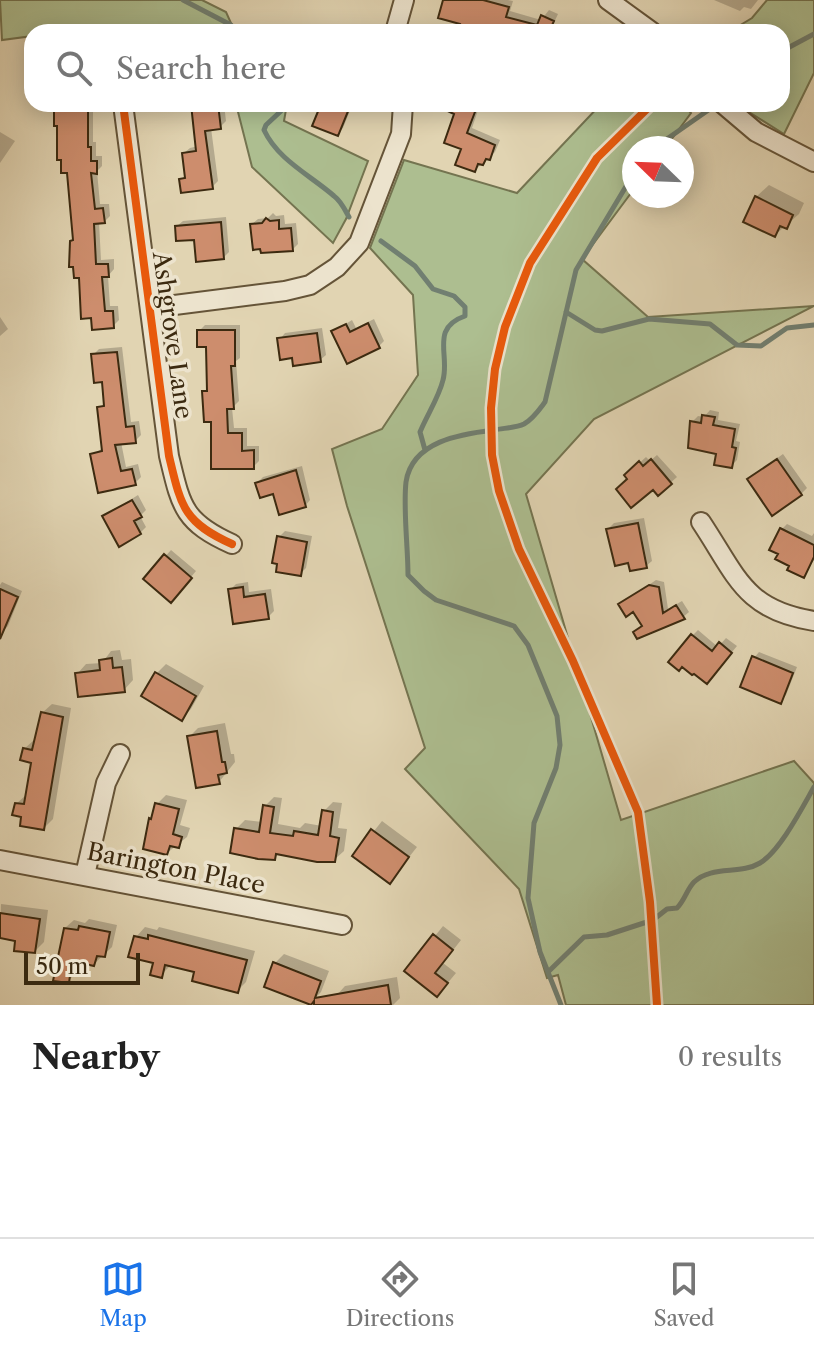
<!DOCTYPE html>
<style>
:root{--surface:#fff;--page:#f2f2f2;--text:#222;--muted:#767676;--line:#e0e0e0;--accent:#1a73e8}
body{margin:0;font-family:"Libre Caslon Text",serif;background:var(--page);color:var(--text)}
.compass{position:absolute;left:622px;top:136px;width:72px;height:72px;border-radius:50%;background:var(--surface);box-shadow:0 4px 20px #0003;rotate:293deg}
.scale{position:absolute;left:24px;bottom:20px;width:116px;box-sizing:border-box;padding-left:8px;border:4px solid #3c2a10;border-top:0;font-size:22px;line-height:28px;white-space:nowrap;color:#3c2a10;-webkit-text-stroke:6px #ece3cd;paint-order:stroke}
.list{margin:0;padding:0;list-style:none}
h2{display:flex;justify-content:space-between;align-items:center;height:104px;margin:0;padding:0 32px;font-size:34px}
h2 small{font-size:26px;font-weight:400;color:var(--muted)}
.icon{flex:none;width:44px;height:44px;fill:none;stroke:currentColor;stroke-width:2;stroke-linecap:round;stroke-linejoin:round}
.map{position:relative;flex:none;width:814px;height:1005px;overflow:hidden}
.search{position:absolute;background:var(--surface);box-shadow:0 4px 20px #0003;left:24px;right:24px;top:24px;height:88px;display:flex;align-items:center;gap:20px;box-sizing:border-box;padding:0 28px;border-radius:24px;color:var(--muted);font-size:30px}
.sheet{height:232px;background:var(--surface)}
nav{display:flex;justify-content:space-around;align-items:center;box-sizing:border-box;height:112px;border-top:2px solid var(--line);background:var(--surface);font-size:22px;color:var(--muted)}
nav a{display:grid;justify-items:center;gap:4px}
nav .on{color:var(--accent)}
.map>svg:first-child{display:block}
</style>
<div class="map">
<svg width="814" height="1005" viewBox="0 0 814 1005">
<rect width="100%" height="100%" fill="#e1d4b2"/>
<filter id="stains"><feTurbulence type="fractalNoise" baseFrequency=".0025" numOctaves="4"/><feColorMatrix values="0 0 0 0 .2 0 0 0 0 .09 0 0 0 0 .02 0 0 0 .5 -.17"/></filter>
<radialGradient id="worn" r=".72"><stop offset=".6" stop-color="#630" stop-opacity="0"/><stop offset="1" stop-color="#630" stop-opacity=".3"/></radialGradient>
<path fill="#adbe90" stroke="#747450" stroke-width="2" d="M 0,0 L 202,0 L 226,12 L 235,32 L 88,32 L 86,30 L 32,32 L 32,36 L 2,40 Z
M 767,0 L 814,0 L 814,73 L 784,134 L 736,104 L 782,104 L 782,32 L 729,32 L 752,18 Z
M 236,104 L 287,104 L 284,121 L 368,161 L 346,219 L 333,243 L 252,167 Z
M 601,104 L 683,104 L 691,113 L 665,148 L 634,148 L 634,189 L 582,259 L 648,317 L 814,306 L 594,419 L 526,494 L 621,820 L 794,761 L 814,783 L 814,1005 L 566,1005 L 558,975 L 547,978 L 519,889 L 405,769 L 425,748 L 347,506 L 332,449 L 382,429 L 418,375 L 413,295 L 370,248 L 404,160 L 517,193 Z"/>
<path fill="#0003" d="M 445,0 L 508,0 L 513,1 L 510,11 L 541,20 L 549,10 L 558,14 L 551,29 L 557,32 L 472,32 Z
M 714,0 L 758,0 L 751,9 L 744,7 L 740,11 Z
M 340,28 L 354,32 L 336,32 Z
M 56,104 L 93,105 L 93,142 L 96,142 L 96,156 L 102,156 L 102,166 L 97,171 L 100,204 L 109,204 L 110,216 L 104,222 L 99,222 L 101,260 L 114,259 L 114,269 L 108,276 L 110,306 L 118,306 L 119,320 L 113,326 L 81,276 L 69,171 Z
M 185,104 L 224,104 L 226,121 L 220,127 L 211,128 L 218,181 L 212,187 L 181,180 L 187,174 L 184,153 L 190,148 L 198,146 L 194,110 L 186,111 Z
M 323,104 L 361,104 L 355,110 L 351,108 L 343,128 L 337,134 Z
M 453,104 L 480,104 L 472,128 L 500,140 L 495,152 L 475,170 L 464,148 Z
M 0,132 L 15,141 L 0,163 Z
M 769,185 L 804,203 L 799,214 L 775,235 L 756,197 Z
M 273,213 L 276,216 L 284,215 L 285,224 L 296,223 L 298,244 L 293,249 L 252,224 L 258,219 L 268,218 Z
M 226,217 L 229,252 L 223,258 L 177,226 L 183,221 Z
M 0,317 L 8,329 L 0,336 Z
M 374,319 L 384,341 L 379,346 L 333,332 L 352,320 L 356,328 Z
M 205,325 L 240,325 L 240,358 L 236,361 L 239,401 L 232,408 L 234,428 L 247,428 L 247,446 L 259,446 L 259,461 L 253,467 L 213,419 L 204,392 L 209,388 L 208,345 L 199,331 Z
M 322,328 L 326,355 L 320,360 L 280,339 L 285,333 Z
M 122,347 L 131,422 L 139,421 L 141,435 L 135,441 L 121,442 L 126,467 L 138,464 L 141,477 L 135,483 L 92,455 L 103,448 L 100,408 L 106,401 L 104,380 L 93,355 L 99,349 Z
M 710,410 L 719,412 L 718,420 L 740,424 L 736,441 L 740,442 L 737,460 L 731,466 L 692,422 L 698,416 L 704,417 Z
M 783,454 L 807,488 L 801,494 L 755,474 Z
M 657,455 L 677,477 L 659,493 L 653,487 L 630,479 L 626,475 L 646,457 L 650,461 Z
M 302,466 L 310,500 L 305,506 L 257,483 L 263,477 Z
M 138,495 L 146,510 L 140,516 L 146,527 L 140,533 L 105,516 Z
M 644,518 L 652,561 L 646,566 L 630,561 L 608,529 L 614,523 Z
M 787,524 L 812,536 L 814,533 L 814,560 L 803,576 L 792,565 L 781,530 Z
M 285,531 L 312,536 L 306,568 L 300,574 L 279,537 Z
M 171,550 L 196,571 L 176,595 L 145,579 Z
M 656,580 L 664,582 L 668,609 L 682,601 L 689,612 L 676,623 L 644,625 L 633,609 L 621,604 Z
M 2,582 L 22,591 L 8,626 L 2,632 L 0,585 Z
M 248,582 L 249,592 L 271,589 L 274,611 L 268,617 L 230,590 L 236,584 Z
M 698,630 L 718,647 L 726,638 L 737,646 L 712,676 L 682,664 L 692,636 Z
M 120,650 L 122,660 L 131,659 L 133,680 L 124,690 L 77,674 L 86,664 L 102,663 L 111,651 Z
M 759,652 L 797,667 L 786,695 L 780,701 L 754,658 Z
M 166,664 L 204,686 L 191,709 L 182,718 L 144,696 L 157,673 Z
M 52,704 L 71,708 L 53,819 L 44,828 L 24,815 L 16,804 L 26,795 L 33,761 L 24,749 L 34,740 L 37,741 L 42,713 Z
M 225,723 L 231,754 L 234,754 L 235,762 L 219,782 L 189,737 L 198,728 Z
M 166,795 L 187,800 L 180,825 L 190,828 L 187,837 L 167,853 L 151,819 L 157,804 Z
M 274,797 L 282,798 L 278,824 L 300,828 L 305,823 L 322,826 L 324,811 L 333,802 L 342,803 L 338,828 L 347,829 L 344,851 L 334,860 L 280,852 L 274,858 L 236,829 L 245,820 L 262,822 L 265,806 Z
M 382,821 L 417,847 L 390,881 L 355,855 Z
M 1,904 L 48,910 L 44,942 L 35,951 L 17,940 L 0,937 Z
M 89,919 L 117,925 L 112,947 L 94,964 L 78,961 L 76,973 L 68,981 L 65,928 L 74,920 L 85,923 Z
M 443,926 L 461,940 L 443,963 L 456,973 L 446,985 L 407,971 Z
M 145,927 L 157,930 L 159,927 L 255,951 L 246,982 L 237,991 L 197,970 L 170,966 L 161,975 L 155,962 L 136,937 Z
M 284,954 L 329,971 L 321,992 L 312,1001 L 275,963 Z
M 397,977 L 400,998 L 393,1005 L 337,1005 L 336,996 L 345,986 Z"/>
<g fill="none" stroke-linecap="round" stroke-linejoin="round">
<path stroke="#717f71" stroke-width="5" d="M 183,0 L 231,25 L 234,32
M 782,51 L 814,34
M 281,104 L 281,111 L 266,125 L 264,130 C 278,160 310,175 334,196 C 341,201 345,210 349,217
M 654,148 L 717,104
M 381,241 L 415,266 L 433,289 L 454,296 L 465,307 L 465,316 C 430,328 450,355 443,380 C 439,397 427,415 420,432 L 425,450
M 566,312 L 595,330 L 602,331 L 649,319 L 710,324 L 737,345 L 761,346 L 787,328 L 814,325
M 548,972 L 584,937 L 607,935 L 653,920 L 667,909 L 677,908 C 685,900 687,889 694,882 C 712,865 740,875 760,863 C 780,851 802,808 814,787
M 561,1005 L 540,952 L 528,898 L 534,823 L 556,768 L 560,745 L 557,716 L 528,645 L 514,626 L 436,600 L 424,591 L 408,575 C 408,547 403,509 406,482 C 412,441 461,434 494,430 C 503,428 516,428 524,424 C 533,419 539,410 545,402 L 576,270 L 634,173"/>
</g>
<path fill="#cd8d6d" stroke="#3c2a10" stroke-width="2" d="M 443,0 L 483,0 L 509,7 L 506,17 L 537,25 L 541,15 L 554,21 L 549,32 L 458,32 L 460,24 L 438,18 Z
M 54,104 L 76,104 L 76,110 L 88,110 L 88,147 L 91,147 L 91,161 L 97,161 L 97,174 L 91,173 L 95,209 L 103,208 L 105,223 L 94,224 L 96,264 L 108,264 L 109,277 L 102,277 L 105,311 L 113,311 L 114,328 L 92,330 L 91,318 L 81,319 L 79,278 L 74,278 L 73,267 L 69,267 L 70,241 L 73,240 L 67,173 L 61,173 L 61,160 L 57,160 L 57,126 L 54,126 Z
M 191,104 L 218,104 L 221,129 L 205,131 L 213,189 L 181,193 L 179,179 L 185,178 L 182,153 L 196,151 Z
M 321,104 L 351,104 L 338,136 L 312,126 Z
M 433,104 L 478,104 L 467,133 L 495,145 L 490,160 L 486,159 L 483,165 L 478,164 L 475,172 L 455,165 L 461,149 L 444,143 L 454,114 Z
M 755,196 L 793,215 L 787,229 L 780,226 L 775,237 L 743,222 Z
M 266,218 L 270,221 L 279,220 L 279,229 L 291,228 L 293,251 L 261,253 L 260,249 L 253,250 L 250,224 L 262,223 Z
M 221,222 L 224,259 L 196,262 L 194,240 L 176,241 L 175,226 Z
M 368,323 L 380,348 L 347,364 L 331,331 L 346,324 L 350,332 Z
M 197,330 L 235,330 L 235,366 L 231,366 L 234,409 L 227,409 L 228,433 L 242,433 L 242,451 L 254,450 L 254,469 L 211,469 L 211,422 L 204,422 L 202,391 L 207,391 L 206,347 L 197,347 Z
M 317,333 L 321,362 L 293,366 L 292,358 L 280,360 L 277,338 Z
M 117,352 L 126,427 L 134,426 L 136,443 L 115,445 L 121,471 L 132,469 L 136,485 L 98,493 L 90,454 L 102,451 L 97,407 L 104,406 L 102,382 L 94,383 L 91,354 Z
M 702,415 L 715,417 L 713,425 L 735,429 L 732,447 L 736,448 L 732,468 L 714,465 L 716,454 L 688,448 L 690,421 L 701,423 Z
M 651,459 L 672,484 L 658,496 L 653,490 L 631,508 L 616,489 L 627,479 L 624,475 L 639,461 L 643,466 Z
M 777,459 L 802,495 L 772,516 L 747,479 Z
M 296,470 L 306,507 L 279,515 L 273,494 L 260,498 L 255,483 Z
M 132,500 L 142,517 L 134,521 L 141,534 L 119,547 L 102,516 Z
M 638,523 L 647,568 L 630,571 L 628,563 L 615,566 L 606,529 Z
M 780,528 L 814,545 L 814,557 L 804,578 L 787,570 L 789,566 L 775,559 L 778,554 L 769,550 Z
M 277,536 L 307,542 L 301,576 L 276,572 L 277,564 L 272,563 Z
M 164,554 L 192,578 L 171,603 L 143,579 Z
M 649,585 L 659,587 L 663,613 L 676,605 L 685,619 L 637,639 L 633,632 L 642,626 L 633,612 L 626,617 L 618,604 Z
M 243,587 L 244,597 L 265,594 L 269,619 L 233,624 L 228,589 Z
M 0,589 L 18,597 L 0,639 Z
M 691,634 L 712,651 L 719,642 L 732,653 L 707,684 L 694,674 L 692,675 L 682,667 L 679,671 L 668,662 Z
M 752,656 L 793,673 L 781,704 L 740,687 Z
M 112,658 L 113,668 L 122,667 L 125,692 L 78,697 L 75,673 L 100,670 L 99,660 Z
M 155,672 L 196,696 L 182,721 L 141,696 Z
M 41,712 L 63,717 L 44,830 L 20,826 L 21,817 L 12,815 L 15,803 L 24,804 L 31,763 L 20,760 L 23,748 L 32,750 Z
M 217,731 L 222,762 L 225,762 L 227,773 L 218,775 L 220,784 L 196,788 L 187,736 Z
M 155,803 L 179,809 L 173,834 L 182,837 L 179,848 L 170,846 L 167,855 L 143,849 L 149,818 L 151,819 Z
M 263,805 L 274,807 L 270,833 L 293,836 L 294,831 L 318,835 L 322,810 L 333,812 L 330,836 L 339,838 L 335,862 L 317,862 L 276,854 L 275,860 L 258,859 L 230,853 L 234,828 L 259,832 Z
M 371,829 L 409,857 L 390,884 L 352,856 Z
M 0,913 L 40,919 L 35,953 L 14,951 L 15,941 L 0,938 Z
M 79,926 L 110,932 L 105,957 L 97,956 L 94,966 L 72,961 L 69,983 L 53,981 L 64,928 L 78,930 Z
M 433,934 L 453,950 L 435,973 L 448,983 L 437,997 L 404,971 Z
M 148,935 L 247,960 L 238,993 L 192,981 L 194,972 L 165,965 L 162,978 L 150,975 L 153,963 L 128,957 L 134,936 L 148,939 Z
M 273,962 L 321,981 L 315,998 L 388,985 L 391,1005 L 314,1005 L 314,1001 L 311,1005 L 264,987 Z"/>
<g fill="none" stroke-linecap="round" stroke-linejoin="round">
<g stroke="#655438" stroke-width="22">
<path id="minor" d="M 608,0 L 652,32
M 395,32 L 404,0
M 123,104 L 169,456 C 181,506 183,522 232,544
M 723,104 L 756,132 L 814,162
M 151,308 L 285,291 L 310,285 L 337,267 L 359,243 L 401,134 L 403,104
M 701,522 C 737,576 744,610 814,621
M 0,860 L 342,925
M 85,875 L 106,783 L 120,754"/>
</g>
<use href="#minor" stroke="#ece3cd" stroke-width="18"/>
<g stroke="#ece3cd" stroke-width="13">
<path id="cycleway" d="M 123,104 L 169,456 C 181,506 183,522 232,544
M 652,104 L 597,158 L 530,263 L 505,327 L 495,369 L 491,408 L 492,455 L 499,491 L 519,549 L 573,661 L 638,812 L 650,902 L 657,1005"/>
</g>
<use href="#cycleway" stroke="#e8590c" stroke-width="8"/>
</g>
<g text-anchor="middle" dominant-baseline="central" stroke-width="7" stroke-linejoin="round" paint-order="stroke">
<g font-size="24" fill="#3c2a10" stroke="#ece3cd">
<text transform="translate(173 335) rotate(82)">Ashgrove Lane</text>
<text transform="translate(176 868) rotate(11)">Barington Place</text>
</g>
</g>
<rect width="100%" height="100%" filter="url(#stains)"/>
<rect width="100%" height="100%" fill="url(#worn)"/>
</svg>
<svg class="compass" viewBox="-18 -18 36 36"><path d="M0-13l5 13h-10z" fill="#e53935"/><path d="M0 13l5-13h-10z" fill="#767676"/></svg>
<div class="scale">50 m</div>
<div class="search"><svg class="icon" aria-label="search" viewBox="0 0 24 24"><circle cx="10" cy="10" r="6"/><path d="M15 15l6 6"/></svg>Search here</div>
</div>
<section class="sheet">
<h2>Nearby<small>0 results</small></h2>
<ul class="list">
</ul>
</section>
<nav>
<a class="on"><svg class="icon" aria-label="map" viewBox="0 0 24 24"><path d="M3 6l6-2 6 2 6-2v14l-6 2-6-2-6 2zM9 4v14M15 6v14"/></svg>Map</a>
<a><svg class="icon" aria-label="directions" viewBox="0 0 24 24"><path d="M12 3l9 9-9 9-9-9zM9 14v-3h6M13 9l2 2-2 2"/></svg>Directions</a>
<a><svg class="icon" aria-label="saved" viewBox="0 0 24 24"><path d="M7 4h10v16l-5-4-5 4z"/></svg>Saved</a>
</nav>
